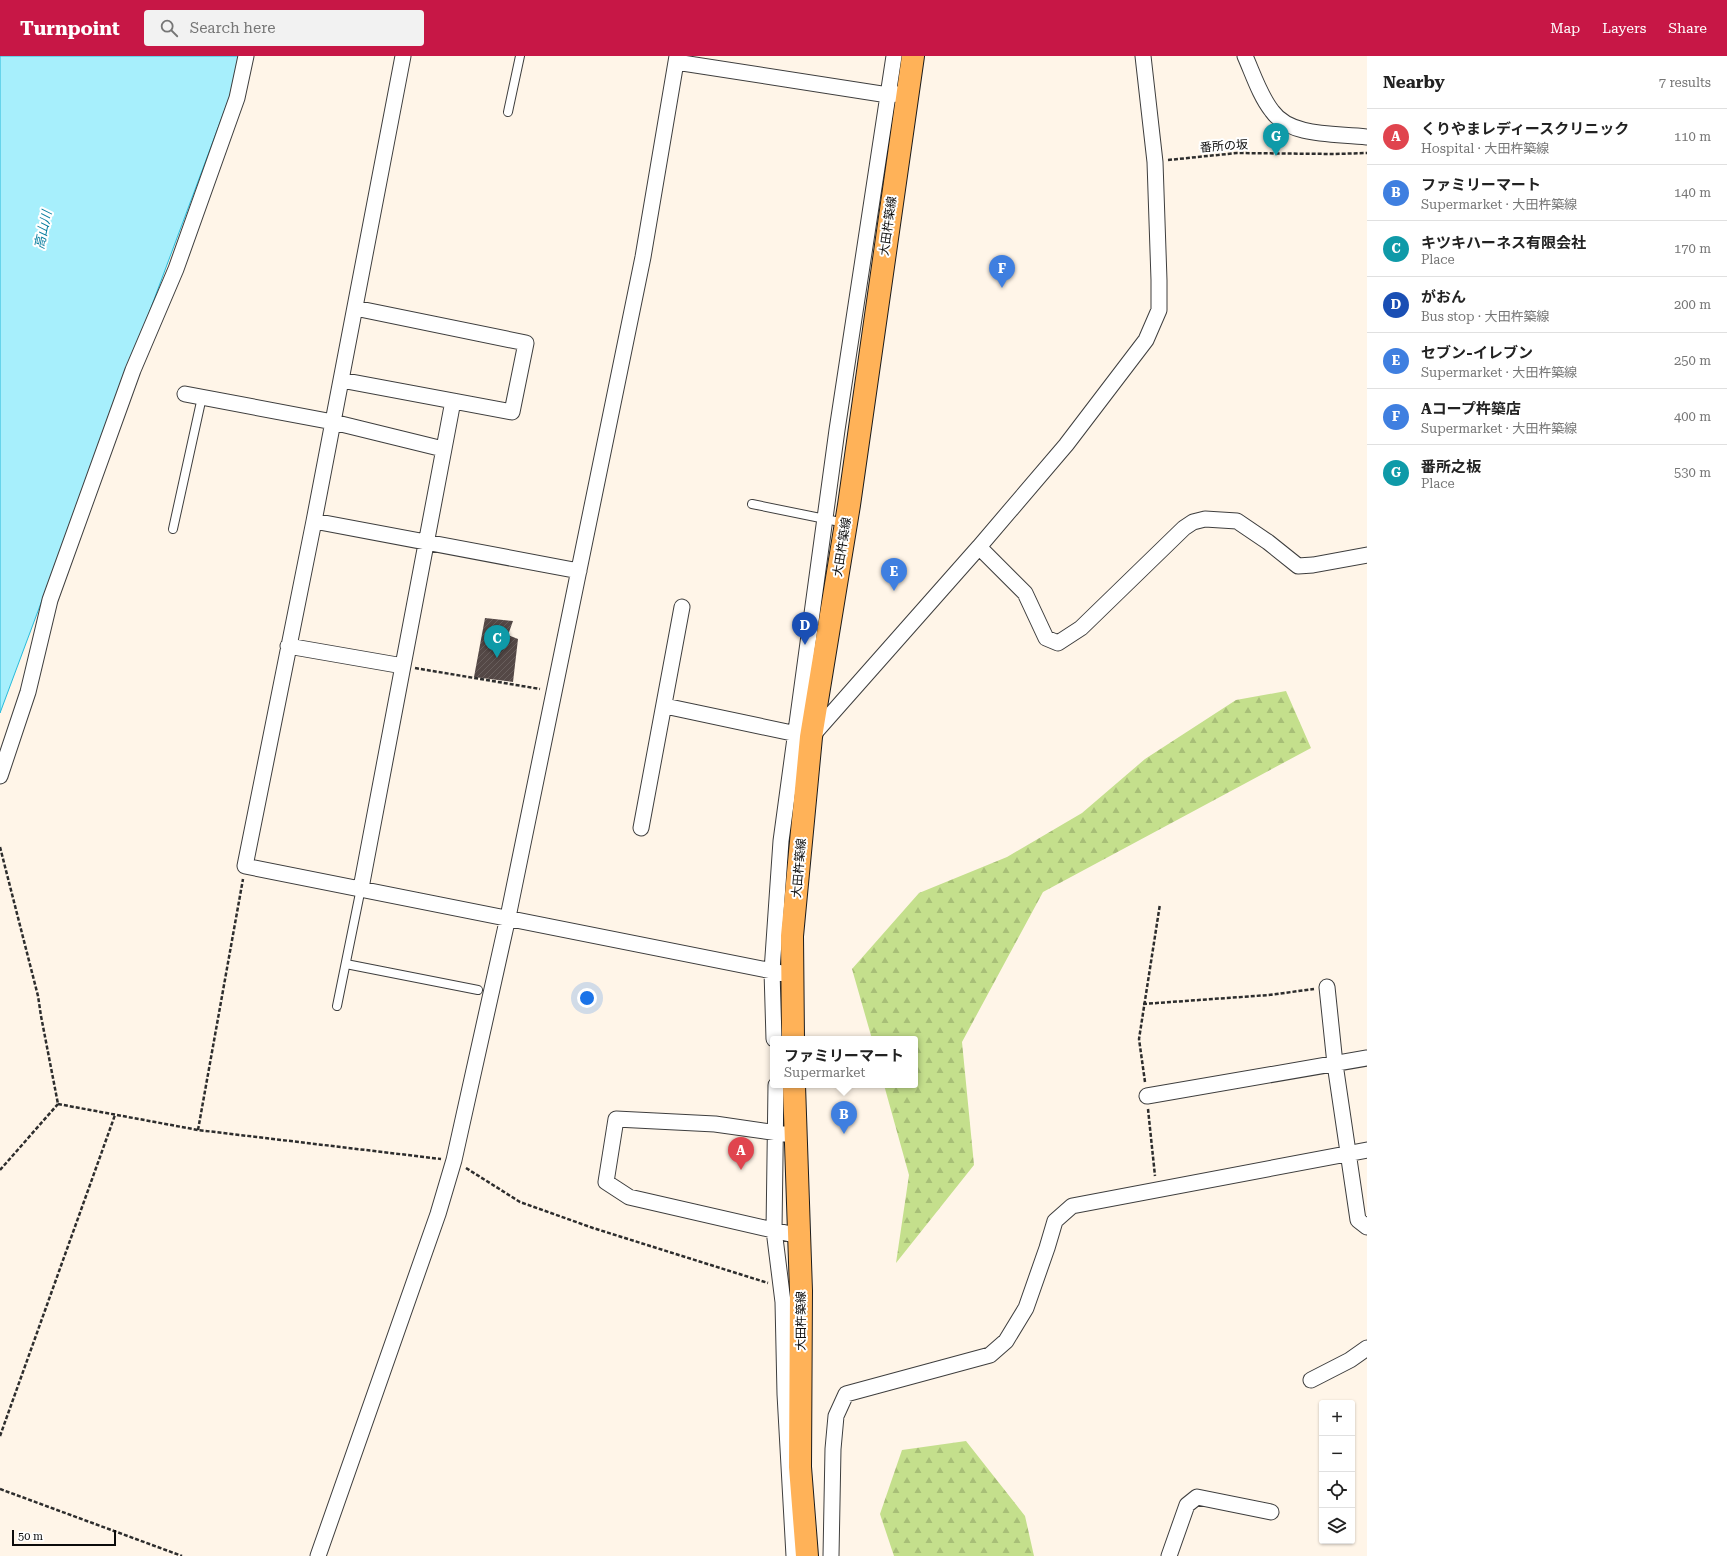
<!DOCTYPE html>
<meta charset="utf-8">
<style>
:root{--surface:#fff;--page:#f2f2f2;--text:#222;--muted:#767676;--line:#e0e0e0;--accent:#c71746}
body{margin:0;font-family:"Roboto Serif","Noto Sans JP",serif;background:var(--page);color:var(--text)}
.controls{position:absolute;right:12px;bottom:12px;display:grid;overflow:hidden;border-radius:4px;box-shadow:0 1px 3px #0004}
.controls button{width:36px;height:36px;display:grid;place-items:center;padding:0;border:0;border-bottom:1px solid var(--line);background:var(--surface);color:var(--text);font:20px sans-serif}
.scale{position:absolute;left:12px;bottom:10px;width:104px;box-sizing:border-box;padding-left:4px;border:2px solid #0b0b0b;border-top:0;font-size:11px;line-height:14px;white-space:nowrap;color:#0b0b0b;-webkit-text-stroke:3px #fff;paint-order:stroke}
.you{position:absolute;left:587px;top:942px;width:14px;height:14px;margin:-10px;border:3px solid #fff;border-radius:50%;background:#1a73e8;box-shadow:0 0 0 6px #1a73e833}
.badge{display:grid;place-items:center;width:26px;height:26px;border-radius:50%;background:var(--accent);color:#fff;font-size:13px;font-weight:700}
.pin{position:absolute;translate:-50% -33px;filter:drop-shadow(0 1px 2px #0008)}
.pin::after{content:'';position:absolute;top:21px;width:14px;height:12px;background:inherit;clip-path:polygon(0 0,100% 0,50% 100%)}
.popup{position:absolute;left:770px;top:980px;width:148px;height:52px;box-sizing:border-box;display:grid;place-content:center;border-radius:4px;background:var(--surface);filter:drop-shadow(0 1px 3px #0005);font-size:13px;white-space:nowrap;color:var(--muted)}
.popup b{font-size:15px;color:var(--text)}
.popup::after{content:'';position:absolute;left:50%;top:100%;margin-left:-8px;border:8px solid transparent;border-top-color:var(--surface)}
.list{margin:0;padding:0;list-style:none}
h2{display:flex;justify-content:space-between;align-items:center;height:52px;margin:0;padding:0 16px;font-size:17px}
h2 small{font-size:13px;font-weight:400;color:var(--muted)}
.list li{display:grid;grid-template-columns:26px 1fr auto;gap:12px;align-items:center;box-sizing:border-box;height:56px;padding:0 16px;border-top:1px solid var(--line)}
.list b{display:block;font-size:15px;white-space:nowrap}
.list p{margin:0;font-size:13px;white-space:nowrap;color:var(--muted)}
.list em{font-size:13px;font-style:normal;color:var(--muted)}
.icon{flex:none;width:22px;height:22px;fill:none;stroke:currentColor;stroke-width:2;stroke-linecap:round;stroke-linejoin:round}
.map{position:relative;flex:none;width:1367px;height:1500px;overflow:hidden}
header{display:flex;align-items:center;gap:24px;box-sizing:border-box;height:56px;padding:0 20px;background:var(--accent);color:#fff}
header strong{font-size:19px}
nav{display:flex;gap:22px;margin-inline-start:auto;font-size:14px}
.search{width:280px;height:36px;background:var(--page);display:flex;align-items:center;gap:10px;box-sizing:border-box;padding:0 14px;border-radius:4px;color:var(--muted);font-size:15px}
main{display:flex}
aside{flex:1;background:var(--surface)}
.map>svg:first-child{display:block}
</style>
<header>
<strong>Turnpoint</strong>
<div class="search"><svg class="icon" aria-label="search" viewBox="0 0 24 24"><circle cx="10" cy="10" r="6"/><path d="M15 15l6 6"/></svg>Search here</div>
<nav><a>Map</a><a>Layers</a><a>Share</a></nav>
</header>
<main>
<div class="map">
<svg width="1367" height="1500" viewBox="0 0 1367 1500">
<defs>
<pattern id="forest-firs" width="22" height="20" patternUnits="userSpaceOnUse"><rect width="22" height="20" fill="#c4df8c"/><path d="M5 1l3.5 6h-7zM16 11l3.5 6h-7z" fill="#a7be77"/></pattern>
<pattern id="building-hatch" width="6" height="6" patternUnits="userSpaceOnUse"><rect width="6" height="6" fill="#544846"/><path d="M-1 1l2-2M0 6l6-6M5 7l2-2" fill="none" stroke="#685e5c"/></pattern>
</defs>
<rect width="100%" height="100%" fill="#fff5e8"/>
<path fill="url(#forest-firs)" d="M 1286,635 L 1311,692 L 1043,836 L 962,986 L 974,1109 L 896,1207 L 909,1119 L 884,1029 L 915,1029 L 915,983 L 872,983 L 852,913 L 919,837 L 1007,801 L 1082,757 L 1145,703 L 1236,644 Z
M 966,1385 L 1025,1460 L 1034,1500 L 894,1500 L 880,1458 L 902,1394 Z"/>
<path fill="#a7effc" stroke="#27bada" d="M 0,0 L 240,0 L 231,37 L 0,657 Z"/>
<path fill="url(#building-hatch)" d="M 485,562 L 513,565 L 508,579 L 518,583 L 513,626 L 474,621 Z"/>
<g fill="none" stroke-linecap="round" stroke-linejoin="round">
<g stroke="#3e3e3e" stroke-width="10">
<path id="lane" d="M 508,56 L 520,0
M 752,448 L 845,467
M 173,473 L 202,341
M 346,908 L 478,934
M 337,950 L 361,832"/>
</g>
<g stroke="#3e3e3e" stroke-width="17">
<path id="street" d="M 403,0 L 314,465 L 245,810 L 792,919
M 1143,0 L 1155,106 L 1159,224 L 1159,254 L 1146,284 L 1066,389 L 979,491 L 1025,537 L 1046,582 L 1058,587 L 1081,572 L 1184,472 L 1193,466 L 1205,463 L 1237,465 L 1268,486 L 1298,510 L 1313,509 L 1367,499
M 1245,0 C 1253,18 1260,40 1272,55 C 1291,82 1338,77 1367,81
M 676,6 L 888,39 L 898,38
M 341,324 L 512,356 L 526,287 L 355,252
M 185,338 L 333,366 L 443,393
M 314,465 L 579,515
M 288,590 L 403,610
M 665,650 L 811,681 L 979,491
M 0,720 L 28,636 L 50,544 L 133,314 L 176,213 L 237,42 L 246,0
M 641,772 L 682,551
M 361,832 L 453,345
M 1327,931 L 1335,1008 L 1358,1164 L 1367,1171
M 774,983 L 772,915 L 781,785 L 837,374 L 894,0
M 776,1029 L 774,1174 L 783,1246 L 785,1338 L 794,1500
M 1147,1040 L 1367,1002
M 785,1078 L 715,1068 L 616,1063 L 606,1126 L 629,1141 L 799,1180
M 1311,1324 L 1350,1304 L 1367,1292
M 318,1500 L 438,1158 L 454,1104 L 508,861 L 554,636 L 643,201 L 677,0
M 831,1500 L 833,1393 L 836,1360 L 846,1338 L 990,1299 L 1006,1285 L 1026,1252 L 1047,1192 L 1055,1165 L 1072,1150 L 1367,1094
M 1169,1500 L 1187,1449 L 1197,1441 L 1271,1456"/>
</g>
<g stroke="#1c1c1c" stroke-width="24">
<path id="primary" d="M 793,983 L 792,880 L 811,681 L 849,449 L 913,0
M 794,1029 L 801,1235 L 800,1411 L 807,1500"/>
</g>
<path stroke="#2d2d2d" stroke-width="2.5" stroke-dasharray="4 2" stroke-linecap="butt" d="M 1168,104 L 1237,97 L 1334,98 L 1367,97
M 415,612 L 540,633
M 0,791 L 38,940 L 41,960 L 58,1048
M 1143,948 L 1269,939 L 1314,933
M 1145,1026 L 1139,983 L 1160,848
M 58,1048 L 198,1074 L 441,1103
M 1148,1053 L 1155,1120
M 198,1074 L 243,823
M 466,1112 L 520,1146 L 593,1172 L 768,1227
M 0,1114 L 58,1048
M 0,1380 L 115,1059
M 0,1433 L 182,1500"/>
<use href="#lane" stroke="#fff" stroke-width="8"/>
<use href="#street" stroke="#fff" stroke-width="15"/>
<use href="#primary" stroke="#ffb258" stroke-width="22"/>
</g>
<g text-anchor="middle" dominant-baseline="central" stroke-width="4" stroke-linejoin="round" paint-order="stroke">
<g font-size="12" fill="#0b0b0b" stroke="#fff">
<text transform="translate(1224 90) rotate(-4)">番所の坂</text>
<text transform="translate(888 170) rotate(-82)">大田杵築線</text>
<text transform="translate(842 491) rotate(-81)">大田杵築線</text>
<text transform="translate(799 812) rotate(-85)">大田杵築線</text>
<text transform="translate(801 1265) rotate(-90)">大田杵築線</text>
</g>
<g font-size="13" font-style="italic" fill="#0a7fa0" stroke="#fff">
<text transform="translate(43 174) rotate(-78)">高山川</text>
</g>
</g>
</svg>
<div class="controls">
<button>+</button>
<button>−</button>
<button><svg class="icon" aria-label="locate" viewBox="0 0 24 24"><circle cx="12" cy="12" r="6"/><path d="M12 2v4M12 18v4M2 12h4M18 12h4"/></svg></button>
<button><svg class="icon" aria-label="layers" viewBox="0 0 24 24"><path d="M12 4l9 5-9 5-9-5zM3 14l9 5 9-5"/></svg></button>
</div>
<div class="scale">50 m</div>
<div class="you"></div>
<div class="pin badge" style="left:741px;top:1114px;background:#e0444e">A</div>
<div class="pin badge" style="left:844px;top:1078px;background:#3f7fe0">B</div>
<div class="popup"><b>ファミリーマート</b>Supermarket</div>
<div class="pin badge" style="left:497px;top:602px;background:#0f9aa8">C</div>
<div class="pin badge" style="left:805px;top:589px;background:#1a4fb4">D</div>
<div class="pin badge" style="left:894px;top:535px;background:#3f7fe0">E</div>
<div class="pin badge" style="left:1002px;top:232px;background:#3f7fe0">F</div>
<div class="pin badge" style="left:1276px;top:100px;background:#0f9aa8">G</div>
</div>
<aside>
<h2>Nearby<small>7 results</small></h2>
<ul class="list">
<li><span class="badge" style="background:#e0444e">A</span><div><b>くりやまレディースクリニック</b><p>Hospital · 大田杵築線</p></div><em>110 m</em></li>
<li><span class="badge" style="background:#3f7fe0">B</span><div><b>ファミリーマート</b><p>Supermarket · 大田杵築線</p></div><em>140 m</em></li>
<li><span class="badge" style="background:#0f9aa8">C</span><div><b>キツキハーネス有限会社</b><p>Place</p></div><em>170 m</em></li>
<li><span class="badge" style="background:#1a4fb4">D</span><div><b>がおん</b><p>Bus stop · 大田杵築線</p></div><em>200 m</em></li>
<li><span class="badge" style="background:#3f7fe0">E</span><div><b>セブン-イレブン</b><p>Supermarket · 大田杵築線</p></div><em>250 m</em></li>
<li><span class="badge" style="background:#3f7fe0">F</span><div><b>Aコープ杵築店</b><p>Supermarket · 大田杵築線</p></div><em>400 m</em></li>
<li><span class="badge" style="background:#0f9aa8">G</span><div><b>番所之板</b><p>Place</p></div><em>530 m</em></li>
</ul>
</aside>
</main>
